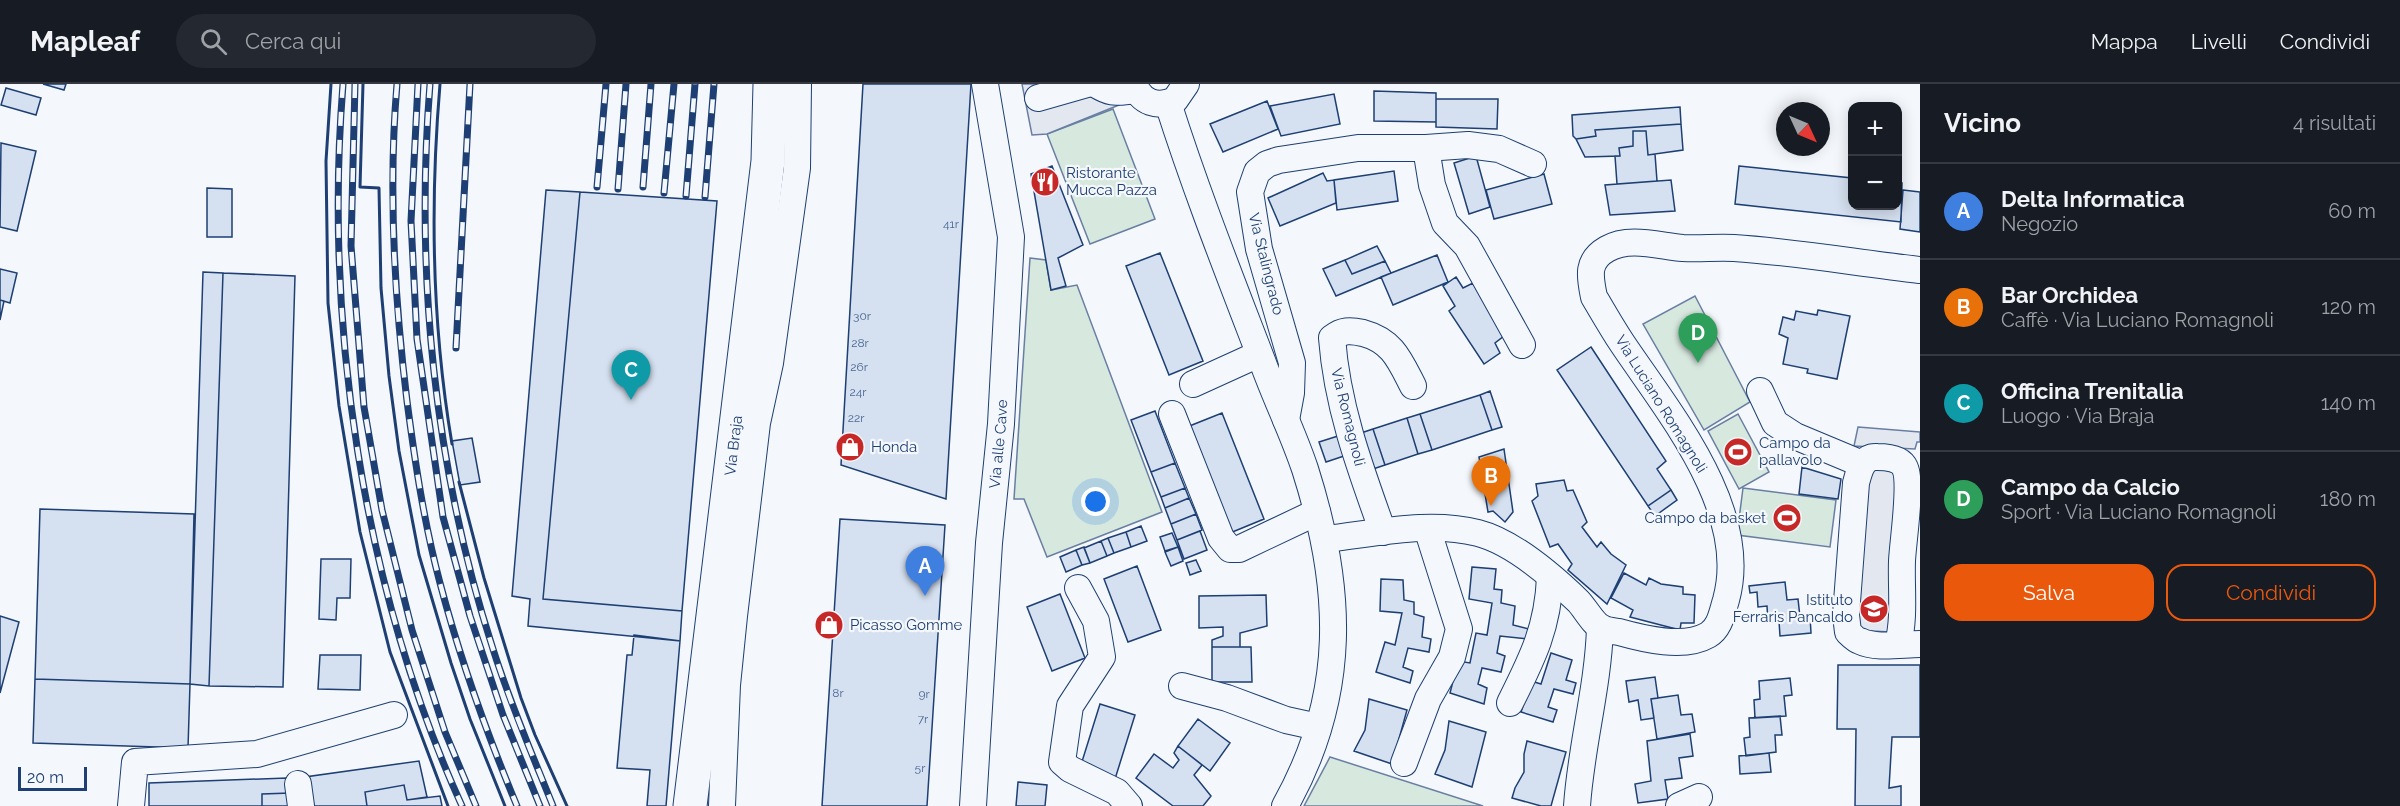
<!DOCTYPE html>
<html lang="it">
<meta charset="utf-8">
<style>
:root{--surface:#171b24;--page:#242831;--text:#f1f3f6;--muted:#9ea1a6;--line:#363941;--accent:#ea580c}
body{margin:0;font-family:Raleway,sans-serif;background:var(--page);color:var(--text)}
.controls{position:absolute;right:18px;top:18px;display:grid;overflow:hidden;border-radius:12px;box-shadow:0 3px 15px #0003}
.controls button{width:54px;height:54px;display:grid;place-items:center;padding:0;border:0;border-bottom:2px solid var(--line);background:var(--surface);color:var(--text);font:30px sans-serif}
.compass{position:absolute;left:1776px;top:18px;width:54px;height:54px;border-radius:50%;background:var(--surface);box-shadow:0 3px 15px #0003;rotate:134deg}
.scale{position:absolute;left:18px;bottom:15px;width:69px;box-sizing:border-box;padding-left:6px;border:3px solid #1d3f73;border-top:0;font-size:16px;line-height:21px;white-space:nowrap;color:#1d3f73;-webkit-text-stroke:4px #f4f7fb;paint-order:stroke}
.you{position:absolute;left:1096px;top:418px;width:21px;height:21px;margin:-15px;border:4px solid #fff;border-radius:50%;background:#1a73e8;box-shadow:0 0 0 9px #1a73e833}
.badge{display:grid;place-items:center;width:39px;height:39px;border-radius:50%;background:var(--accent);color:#fff;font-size:20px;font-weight:700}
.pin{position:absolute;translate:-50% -50px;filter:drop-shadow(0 2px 3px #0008)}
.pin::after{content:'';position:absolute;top:32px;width:21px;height:18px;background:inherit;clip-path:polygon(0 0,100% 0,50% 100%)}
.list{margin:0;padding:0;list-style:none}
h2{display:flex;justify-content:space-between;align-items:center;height:78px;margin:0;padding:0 24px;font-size:26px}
h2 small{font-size:20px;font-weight:400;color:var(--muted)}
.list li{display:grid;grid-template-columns:39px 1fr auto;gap:18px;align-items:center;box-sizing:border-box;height:96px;padding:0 24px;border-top:2px solid var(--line)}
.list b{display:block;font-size:22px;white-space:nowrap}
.list p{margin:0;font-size:20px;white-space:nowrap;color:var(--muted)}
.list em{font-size:20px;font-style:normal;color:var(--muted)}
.actions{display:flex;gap:12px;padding:18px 24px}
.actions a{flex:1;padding:14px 0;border:2px solid var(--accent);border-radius:18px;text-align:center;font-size:21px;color:var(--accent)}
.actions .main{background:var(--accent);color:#fff}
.icon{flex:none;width:33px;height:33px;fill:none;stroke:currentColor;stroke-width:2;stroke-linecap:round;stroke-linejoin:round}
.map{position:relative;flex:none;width:1920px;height:722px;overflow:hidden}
header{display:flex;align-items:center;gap:36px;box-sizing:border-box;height:84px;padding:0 30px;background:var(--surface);border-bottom:2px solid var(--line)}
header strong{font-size:28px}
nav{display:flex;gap:33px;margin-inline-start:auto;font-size:21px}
.search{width:420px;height:54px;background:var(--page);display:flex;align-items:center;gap:15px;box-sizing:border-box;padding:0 21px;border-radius:33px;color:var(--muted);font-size:22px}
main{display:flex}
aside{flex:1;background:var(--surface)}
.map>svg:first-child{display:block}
</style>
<header>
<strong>Mapleaf</strong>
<div class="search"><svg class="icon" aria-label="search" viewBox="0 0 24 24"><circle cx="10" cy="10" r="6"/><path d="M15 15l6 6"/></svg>Cerca qui</div>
<nav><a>Mappa</a><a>Livelli</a><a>Condividi</a></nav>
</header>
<main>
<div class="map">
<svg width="1920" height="722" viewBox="0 0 1920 722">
<rect width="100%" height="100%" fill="#f4f7fb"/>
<path fill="#d7e8df" stroke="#687fa3" stroke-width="1.5" d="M 1113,25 L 1155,135 L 1090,160 L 1047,50 Z
M 1030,174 L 1046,176 L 1051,206 L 1077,201 L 1162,428 L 1047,473 L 1024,415 L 1014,415 Z
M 1695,212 L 1750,318 L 1704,346 L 1643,240 Z
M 1738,330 L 1769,388 L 1739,405 L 1708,347 Z
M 1743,404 L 1836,416 L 1830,463 L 1737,451 Z
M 1330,673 L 1483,722 L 1304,722 Z"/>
<path fill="#e3e8f0" stroke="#687fa3" stroke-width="1.5" d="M 1022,0 L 1113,0 L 1119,21 L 1047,50 L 1032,51 Z
M 1858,343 L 1920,348 L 1920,358 L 1917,358 L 1915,365 L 1854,362 Z
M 1866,383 L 1881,384 L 1897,390 L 1890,548 L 1856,546 Z"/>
<path fill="#d5e0f0" stroke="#1d3f73" stroke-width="1.5" d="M 43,0 L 66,0 L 64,6 Z
M 863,0 L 971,0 L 946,415 L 841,381 Z
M 6,4 L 41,14 L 36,31 L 1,21 Z
M 1374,7 L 1436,9 L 1436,38 L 1374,37 Z
M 1334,10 L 1340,40 L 1281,52 L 1270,22 Z
M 1436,15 L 1498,15 L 1497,45 L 1436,43 Z
M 1267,17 L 1278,45 L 1223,68 L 1210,40 Z
M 1680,23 L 1681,40 L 1595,46 L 1596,52 L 1576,55 L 1573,52 L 1572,31 Z
M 1681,40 L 1683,66 L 1648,71 L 1646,47 L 1633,47 L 1633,62 L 1619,64 L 1620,72 L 1585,73 L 1576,55 L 1596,52 L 1595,46 Z
M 1633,47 L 1646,47 L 1648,71 L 1655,70 L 1657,97 L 1617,100 L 1615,72 L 1620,72 L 1619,64 L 1633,62 Z
M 1,59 L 36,67 L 17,147 L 0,143 Z
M 1476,72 L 1490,123 L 1469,130 L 1454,79 Z
M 1052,82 L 1083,161 L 1058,174 L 1066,202 L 1051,206 L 1031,90 Z
M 1739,82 L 1852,94 L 1852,122 L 1898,122 L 1898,99 L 1902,99 L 1901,138 L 1735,120 Z
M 1394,87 L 1398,117 L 1337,126 L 1334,96 Z
M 1323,89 L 1327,97 L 1334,96 L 1336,119 L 1280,142 L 1268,114 Z
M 1544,90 L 1552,120 L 1494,135 L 1486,106 Z
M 1671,96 L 1675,127 L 1610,131 L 1605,101 Z
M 207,104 L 232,105 L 232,153 L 207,153 Z
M 546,106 L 580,108 L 543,515 L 682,527 L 680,557 L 528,542 L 530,515 L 512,512 Z
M 1903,106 L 1920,108 L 1920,148 L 1900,145 Z
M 580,108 L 717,117 L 682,527 L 543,515 Z
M 1377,162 L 1385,177 L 1352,190 L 1345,176 Z
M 1160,169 L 1203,277 L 1169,291 L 1126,182 Z
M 1437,171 L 1448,198 L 1393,221 L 1381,193 Z
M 1345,176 L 1352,190 L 1385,177 L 1391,189 L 1336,212 L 1323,185 Z
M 0,185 L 17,189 L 10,219 L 0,216 Z
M 203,188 L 223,189 L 209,602 L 190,600 Z
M 223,189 L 295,192 L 283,603 L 209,602 Z
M 1456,193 L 1463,204 L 1473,199 L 1504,252 L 1495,259 L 1500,269 L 1484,280 L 1449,227 L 1455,222 L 1443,202 Z
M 0,216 L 4,217 L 0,236 Z
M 1818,226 L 1850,232 L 1837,295 L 1807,289 L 1808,285 L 1783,280 L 1788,254 L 1779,250 L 1783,233 L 1794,236 L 1796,227 L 1817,231 Z
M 1591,263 L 1666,377 L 1657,385 L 1671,406 L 1648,422 L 1557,286 Z
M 1490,307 L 1502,343 L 1492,346 L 1480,311 Z
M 1480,311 L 1492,346 L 1432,366 L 1420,330 Z
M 1155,327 L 1175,379 L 1151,388 L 1131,336 Z
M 1222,329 L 1264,435 L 1230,449 L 1187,343 Z
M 1420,330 L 1432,366 L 1418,370 L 1407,334 Z
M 1407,334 L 1418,370 L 1385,381 L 1373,345 Z
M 1373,345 L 1385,381 L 1373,385 L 1361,349 Z
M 1338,352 L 1344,372 L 1326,378 L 1319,358 Z
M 472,354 L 480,398 L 460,401 L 452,357 Z
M 1504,365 L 1513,428 L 1505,438 L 1493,427 L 1488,428 L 1479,373 Z
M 1175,379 L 1185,404 L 1161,413 L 1151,388 Z
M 1802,383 L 1841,395 L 1838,415 L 1799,410 Z
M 1564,396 L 1567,407 L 1573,406 L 1587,438 L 1582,443 L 1597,463 L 1601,458 L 1611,470 L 1626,481 L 1607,520 L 1568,486 L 1572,480 L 1558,460 L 1550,463 L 1532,417 L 1538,412 L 1536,400 Z
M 1185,404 L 1189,414 L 1165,424 L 1161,413 Z
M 1671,406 L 1677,416 L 1655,432 L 1648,422 Z
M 1189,414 L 1196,430 L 1171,440 L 1165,424 Z
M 40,425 L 194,430 L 190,600 L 35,595 Z
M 1196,430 L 1202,446 L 1177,456 L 1171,440 Z
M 840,435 L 945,441 L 927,722 L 822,722 Z
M 1141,442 L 1147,457 L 1131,463 L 1126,448 Z
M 1200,447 L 1207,466 L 1184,475 L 1177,456 Z
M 1126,448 L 1131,463 L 1114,469 L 1108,454 Z
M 1172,449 L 1178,463 L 1165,467 L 1160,453 Z
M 1108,454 L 1114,469 L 1107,472 L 1101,457 Z
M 1101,457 L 1107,472 L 1090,479 L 1084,464 Z
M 1084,463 L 1090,479 L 1082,481 L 1076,466 Z
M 1178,463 L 1183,477 L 1171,482 L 1165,468 Z
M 1076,466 L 1082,481 L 1066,488 L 1060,473 Z
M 321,475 L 351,475 L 350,514 L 337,514 L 336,536 L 319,535 Z
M 1196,476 L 1201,487 L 1190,491 L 1186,479 Z
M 1137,482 L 1161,546 L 1128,558 L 1104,495 Z
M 1472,483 L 1496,485 L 1494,505 L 1502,506 L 1501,519 L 1515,522 L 1513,541 L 1529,545 L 1528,555 L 1500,552 L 1497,569 L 1505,572 L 1501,588 L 1482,584 L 1478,600 L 1487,604 L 1484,620 L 1450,609 L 1458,577 L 1470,579 L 1476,549 L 1487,551 L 1492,519 L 1469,515 Z
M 1624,489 L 1646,501 L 1649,494 L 1661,500 L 1683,503 L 1683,510 L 1695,511 L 1694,539 L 1681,539 L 1680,546 L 1630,533 L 1633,526 L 1611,514 Z
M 1381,495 L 1403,496 L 1404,516 L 1414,518 L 1414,530 L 1424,533 L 1422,553 L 1431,555 L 1429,568 L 1408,564 L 1403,583 L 1413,587 L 1410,599 L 1376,588 L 1385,558 L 1395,561 L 1402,529 L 1380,527 Z
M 1785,498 L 1787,516 L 1798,515 L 1800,533 L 1810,532 L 1811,549 L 1780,552 L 1779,537 L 1768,538 L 1767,522 L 1758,523 L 1757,508 L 1750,509 L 1749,502 Z
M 1060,510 L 1085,574 L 1052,587 L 1027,523 Z
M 1266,511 L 1267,542 L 1240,549 L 1240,563 L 1212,563 L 1212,556 L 1223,552 L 1223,543 L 1199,544 L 1199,512 Z
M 0,532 L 19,538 L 0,609 Z
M 634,551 L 680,557 L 666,722 L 647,722 L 650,686 L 617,684 L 627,571 L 632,571 Z
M 1212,563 L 1251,563 L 1252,598 L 1212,598 Z
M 1551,569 L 1572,576 L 1566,596 L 1576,599 L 1573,610 L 1554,605 L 1548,623 L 1557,626 L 1553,638 L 1521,628 L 1531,597 L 1541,600 Z
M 320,571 L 361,571 L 360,606 L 318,605 Z
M 1838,581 L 1920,581 L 1920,653 L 1892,653 L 1889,704 L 1901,702 L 1901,722 L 1855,722 L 1856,645 L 1837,645 Z
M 1655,593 L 1658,614 L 1651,615 L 1654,634 L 1641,636 L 1638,616 L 1629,618 L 1626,597 Z
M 1790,594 L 1792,611 L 1784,612 L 1786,632 L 1755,634 L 1754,616 L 1760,615 L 1759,597 Z
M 35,595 L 190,600 L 188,664 L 33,659 Z
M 1678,611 L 1681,631 L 1692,630 L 1695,648 L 1657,655 L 1651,615 Z
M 1369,615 L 1407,626 L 1392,680 L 1354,667 L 1365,646 Z
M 1100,620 L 1135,631 L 1115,695 L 1080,684 Z
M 1780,632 L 1782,651 L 1775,651 L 1776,668 L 1746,672 L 1744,654 L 1750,653 L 1749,634 Z
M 1198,635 L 1230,659 L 1210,687 L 1178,662 Z
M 1449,637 L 1486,648 L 1472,703 L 1435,690 L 1445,666 Z
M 1690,650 L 1693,672 L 1679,674 L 1682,694 L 1665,696 L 1668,715 L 1638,719 L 1635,700 L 1651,697 L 1647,657 Z
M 1527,657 L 1566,668 L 1551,722 L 1541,722 L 1512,714 L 1515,704 L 1524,688 L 1524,670 Z
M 1178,662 L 1202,681 L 1194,691 L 1211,712 L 1203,722 L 1173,722 L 1136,694 L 1154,670 L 1173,684 L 1179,676 L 1174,669 Z
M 1769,669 L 1771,688 L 1740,690 L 1739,672 Z
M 419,677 L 427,713 L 407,716 L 404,701 L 365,708 L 367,722 L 309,722 L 305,693 Z
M 287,694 L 290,709 L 262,710 L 262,722 L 149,722 L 149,699 Z
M 1018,698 L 1047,701 L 1045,722 L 1016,722 Z
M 404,701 L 407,716 L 440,712 L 442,722 L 367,722 L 365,708 Z
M 290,709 L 291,722 L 262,722 L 262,710 Z"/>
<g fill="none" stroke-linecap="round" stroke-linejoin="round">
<g stroke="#1d3f73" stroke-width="28">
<g id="minor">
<path d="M 1095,0 C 1113,11 1116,8 1136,6"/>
<path d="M 1134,0 C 1141,19 1158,24 1175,16 L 1186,0"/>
<path d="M 1038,14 L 1087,0"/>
<path d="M 1168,19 C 1196,107 1230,193 1263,279 C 1276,315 1293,349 1305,385 C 1343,504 1348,610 1285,722"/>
<path d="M 1426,64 L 1432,101 L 1445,139 L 1467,162 L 1522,261"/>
<path d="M 1193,300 L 1259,270"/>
<path d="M 1760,307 L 1775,339 L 1795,352 L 1862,380"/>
<path d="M 1172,330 L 1221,454 L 1230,465 L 1239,465 L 1317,428"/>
<path d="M 1286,336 L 1291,309 L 1292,279 L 1259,165 L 1250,108 L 1257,88 L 1267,80 L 1279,76 L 1358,64 L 1426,64 L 1468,61 L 1499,65 L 1533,80"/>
<path d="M 1383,448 C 1360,384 1337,322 1332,254 C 1342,246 1350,246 1363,249 C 1393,257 1400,277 1413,302"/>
<path d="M 1324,455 C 1374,450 1428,436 1478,449 C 1513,458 1552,492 1578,517 C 1585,524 1593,540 1602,544 C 1607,547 1614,547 1619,548 C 1644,555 1684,565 1708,551 C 1720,544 1722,529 1726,516 C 1751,427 1669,329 1622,259 C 1612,244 1603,228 1594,213 C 1590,193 1586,177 1607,165 C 1629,152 1659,162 1683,164 C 1700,165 1717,163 1734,164 C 1796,168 1858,179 1920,186"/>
<path d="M 1078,504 L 1096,537 L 1102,573 L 1070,622 L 1062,678 L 1070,685 L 1117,708 L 1129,722"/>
<path d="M 1898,560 C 1905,533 1901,505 1902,477 C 1903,456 1912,400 1905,384 C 1901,374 1886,373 1877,373 C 1862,372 1859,388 1856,399 L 1846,531 L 1848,548 C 1851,551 1856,556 1860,557 C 1876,565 1902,560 1920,560"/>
<path d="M 1182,602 L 1227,614 L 1286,636 L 1318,643"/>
<path d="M 1510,619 C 1532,575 1548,544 1550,493"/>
<path d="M 1404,679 L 1428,615 L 1452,573 L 1459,545 L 1427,444"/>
<path d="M 298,700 L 301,722"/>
<path d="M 131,722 L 135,678 L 257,670 L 394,631"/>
<path d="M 722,722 L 727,601 L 734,532 L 757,339 L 770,279 L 797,84 L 798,0"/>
<path id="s1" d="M 973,722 L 989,459 L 1001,340 L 1011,153 L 985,0"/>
<path d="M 1577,722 C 1581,662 1598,604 1600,544"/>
<path d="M 1679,722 L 1699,713"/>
</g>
</g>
<g stroke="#1d3f73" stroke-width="35">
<g id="major">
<path id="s2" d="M 690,722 L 768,77 L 770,0"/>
</g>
</g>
<use href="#minor" stroke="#f4f7fb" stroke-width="26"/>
<use href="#major" stroke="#f4f7fb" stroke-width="33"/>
<g stroke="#1d3f73" stroke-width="7">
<path id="rail" d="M 343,0 C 324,239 362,503 462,722
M 355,0 L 351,162 L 364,323 L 382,426 L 412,546 L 445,648 L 476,722
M 397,0 C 388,106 394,211 407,317 C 415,378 424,439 440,499 C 460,575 487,650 517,722
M 418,0 L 411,137 L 417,255 L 443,433 L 470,532 L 503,631 L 540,722
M 430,0 C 415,190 434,383 493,565 C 510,619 532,670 553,722
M 597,103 L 606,0
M 643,103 L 651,0
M 618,105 L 626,0
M 664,109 L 674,0
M 686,112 L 695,0
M 705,113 L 714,0
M 456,264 L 470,0"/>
</g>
<use href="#rail" stroke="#f4f7fb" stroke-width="4.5" stroke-dasharray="14" stroke-linecap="butt"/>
<path stroke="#1d3f73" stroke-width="3" d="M 331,0 L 326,77 L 328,219 L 339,322 L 360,448 L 390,568 L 448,722
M 363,0 L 360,103 L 379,104 L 381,204 L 389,292 L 399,367 L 419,471 L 451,579 L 470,635 L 505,722
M 440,0 C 430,119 432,242 452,360
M 459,398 L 484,494 L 521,614 L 535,651 L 567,722"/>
</g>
<defs>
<g id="restaurant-disc" transform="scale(1.5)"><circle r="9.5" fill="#c62828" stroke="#f4f7fb"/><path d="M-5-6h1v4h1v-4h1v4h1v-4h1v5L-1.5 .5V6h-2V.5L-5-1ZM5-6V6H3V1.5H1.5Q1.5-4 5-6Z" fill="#fff"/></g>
<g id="shop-disc" transform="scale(1.5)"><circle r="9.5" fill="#c62828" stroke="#f4f7fb"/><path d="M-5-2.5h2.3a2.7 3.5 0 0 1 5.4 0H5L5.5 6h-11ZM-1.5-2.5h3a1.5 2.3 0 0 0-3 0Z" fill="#fff"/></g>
<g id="stadium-disc" transform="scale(1.5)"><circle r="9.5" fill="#c62828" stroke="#f4f7fb"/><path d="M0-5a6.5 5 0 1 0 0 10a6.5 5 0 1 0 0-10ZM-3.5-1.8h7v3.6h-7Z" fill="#fff"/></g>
<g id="school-disc" transform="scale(1.5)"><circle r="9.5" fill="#c62828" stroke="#f4f7fb"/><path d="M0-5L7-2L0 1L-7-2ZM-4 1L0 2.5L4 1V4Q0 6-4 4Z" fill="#fff"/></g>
</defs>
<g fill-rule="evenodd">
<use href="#restaurant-disc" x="1045" y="98"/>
<use href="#shop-disc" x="850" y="363"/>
<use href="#stadium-disc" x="1738" y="368"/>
<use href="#stadium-disc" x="1787" y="434"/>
<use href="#school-disc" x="1874" y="525"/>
<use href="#shop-disc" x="829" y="541"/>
</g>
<g text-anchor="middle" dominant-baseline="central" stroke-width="4.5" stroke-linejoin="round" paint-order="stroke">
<g font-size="12" fill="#4b6792">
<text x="951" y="140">41r</text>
<text x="862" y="232">30r</text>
<text x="860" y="259">28r</text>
<text x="859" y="283">26r</text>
<text x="858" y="308">24r</text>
<text x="856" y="334">22r</text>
<text x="838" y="609">8r</text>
<text x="924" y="610">9r</text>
<text x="923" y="635">7r</text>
<text x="920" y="684">5r</text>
</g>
<g font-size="15" fill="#1d3f73" stroke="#f4f7fb" text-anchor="start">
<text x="1066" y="89">Ristorante<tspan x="1066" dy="17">Mucca Pazza</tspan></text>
<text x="1759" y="359">Campo da<tspan x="1759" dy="17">pallavolo</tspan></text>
<text x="871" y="363">Honda</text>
<text x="1766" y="434" text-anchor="end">Campo da basket</text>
<text x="1853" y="516" text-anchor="end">Istituto<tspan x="1853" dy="17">Ferraris Pancaldo</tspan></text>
<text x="850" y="541">Picasso Gomme</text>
</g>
<g font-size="15" fill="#1d3f73" stroke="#f4f7fb">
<text transform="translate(1266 180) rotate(76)">Via Stalingrado</text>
<text transform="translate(1661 320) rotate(58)">Via Luciano Romagnoli</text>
<text transform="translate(1348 333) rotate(76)">Via Romagnoli</text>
<text stroke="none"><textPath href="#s1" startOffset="363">Via alle Cave</textPath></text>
<text stroke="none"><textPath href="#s2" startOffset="363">Via Braja</textPath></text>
</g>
</g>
</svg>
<div class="controls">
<button>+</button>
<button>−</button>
</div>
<svg class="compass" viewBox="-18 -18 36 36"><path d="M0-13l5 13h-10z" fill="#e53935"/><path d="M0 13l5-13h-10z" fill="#9ea1a6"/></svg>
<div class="scale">20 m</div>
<div class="you"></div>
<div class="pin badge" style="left:925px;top:512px;background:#3f7fe0">A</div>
<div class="pin badge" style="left:1491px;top:422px;background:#e8710a">B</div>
<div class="pin badge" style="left:631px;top:316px;background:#0f9aa8">C</div>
<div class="pin badge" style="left:1698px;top:279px;background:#2e9e5b">D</div>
</div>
<aside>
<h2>Vicino<small>4 risultati</small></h2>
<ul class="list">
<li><span class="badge" style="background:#3f7fe0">A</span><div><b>Delta Informatica</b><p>Negozio</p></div><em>60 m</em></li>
<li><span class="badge" style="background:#e8710a">B</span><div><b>Bar Orchidea</b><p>Caffè · Via Luciano Romagnoli</p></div><em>120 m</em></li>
<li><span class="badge" style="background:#0f9aa8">C</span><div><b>Officina Trenitalia</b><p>Luogo · Via Braja</p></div><em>140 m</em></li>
<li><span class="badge" style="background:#2e9e5b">D</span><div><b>Campo da Calcio</b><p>Sport · Via Luciano Romagnoli</p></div><em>180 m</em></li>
</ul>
<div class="actions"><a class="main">Salva</a><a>Condividi</a></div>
</aside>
</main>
